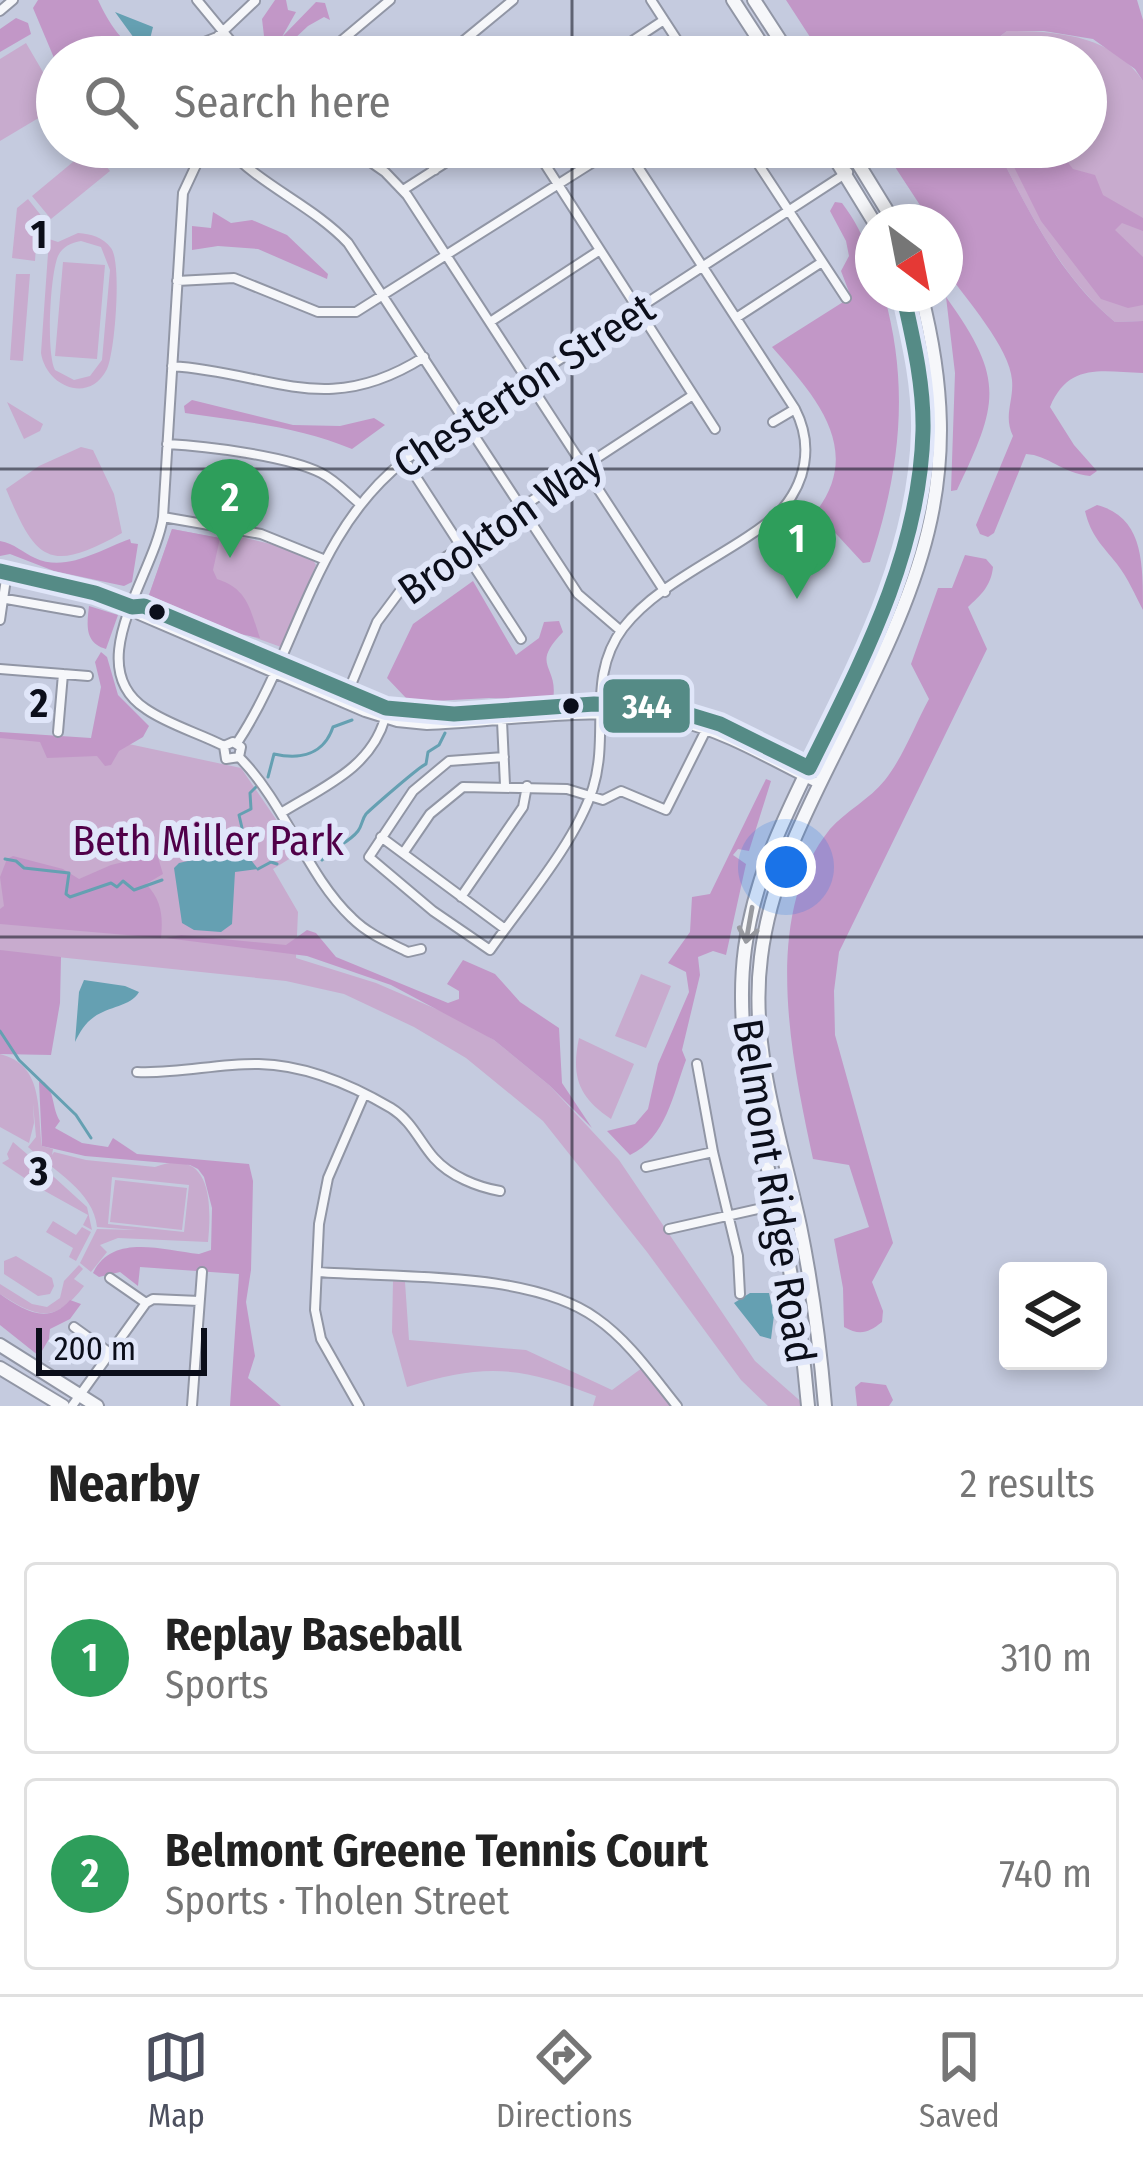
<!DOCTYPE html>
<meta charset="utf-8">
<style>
:root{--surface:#fff;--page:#f2f2f2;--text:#222;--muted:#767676;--line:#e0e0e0;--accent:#4c505f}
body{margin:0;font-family:"Fira Sans Condensed",sans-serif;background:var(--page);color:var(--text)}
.controls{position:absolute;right:36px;bottom:36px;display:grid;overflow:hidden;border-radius:12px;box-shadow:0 6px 18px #0003}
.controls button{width:108px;height:108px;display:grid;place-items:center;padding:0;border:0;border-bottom:3px solid var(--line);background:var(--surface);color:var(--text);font:60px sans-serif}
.compass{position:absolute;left:855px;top:204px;width:108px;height:108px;border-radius:50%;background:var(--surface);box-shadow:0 6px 18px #0003;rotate:148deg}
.scale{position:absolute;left:36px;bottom:30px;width:171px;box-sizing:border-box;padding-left:12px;border:6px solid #0b0e1a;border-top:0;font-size:33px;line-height:42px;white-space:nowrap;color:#0b0e1a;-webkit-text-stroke:9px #e0e6f9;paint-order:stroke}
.you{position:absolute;left:786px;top:867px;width:42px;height:42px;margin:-30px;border:9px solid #fff;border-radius:50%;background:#1a73e8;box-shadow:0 0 0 18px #1a73e833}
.badge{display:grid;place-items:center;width:78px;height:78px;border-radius:50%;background:var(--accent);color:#fff;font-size:39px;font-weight:700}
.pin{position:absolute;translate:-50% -99px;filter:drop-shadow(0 3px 6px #0008)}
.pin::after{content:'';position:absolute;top:63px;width:42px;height:36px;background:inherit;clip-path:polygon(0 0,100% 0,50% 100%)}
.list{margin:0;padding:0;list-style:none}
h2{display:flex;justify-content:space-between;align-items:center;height:156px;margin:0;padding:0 48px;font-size:51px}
h2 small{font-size:39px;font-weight:400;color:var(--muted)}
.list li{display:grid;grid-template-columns:78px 1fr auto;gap:36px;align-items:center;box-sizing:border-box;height:192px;margin:0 24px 24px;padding:0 24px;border:3px solid var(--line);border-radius:12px}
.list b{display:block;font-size:45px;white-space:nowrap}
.list p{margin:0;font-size:39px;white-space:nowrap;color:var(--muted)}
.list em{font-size:39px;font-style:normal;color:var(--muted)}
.icon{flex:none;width:66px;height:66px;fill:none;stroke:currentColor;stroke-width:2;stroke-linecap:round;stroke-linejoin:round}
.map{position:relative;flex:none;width:1143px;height:1406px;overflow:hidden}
.search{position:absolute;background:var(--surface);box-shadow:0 6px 18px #0003;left:36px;right:36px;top:36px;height:132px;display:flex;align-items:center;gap:30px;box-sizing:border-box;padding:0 42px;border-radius:66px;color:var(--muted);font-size:45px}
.sheet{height:588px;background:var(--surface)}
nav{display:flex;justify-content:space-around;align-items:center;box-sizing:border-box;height:168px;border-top:3px solid var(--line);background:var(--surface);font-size:33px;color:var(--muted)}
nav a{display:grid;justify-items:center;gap:6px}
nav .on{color:var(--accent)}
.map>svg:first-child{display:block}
</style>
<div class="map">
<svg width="1143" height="1406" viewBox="0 0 1143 1406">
<rect width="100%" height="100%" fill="#c5cbdf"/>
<path fill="#c8abce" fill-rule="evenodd" d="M 1007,31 C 1057,31 1112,35 1143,81 L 1143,321 L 1115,322 C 1060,276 1028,210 996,147 L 1086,147 L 1086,57 L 974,57 Z
M 26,43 L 57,96 L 57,107 L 0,141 L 0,59 Z
M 91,147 L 110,171 L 51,219 L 32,196 Z
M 28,199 L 47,223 L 43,228 L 43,245 L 36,245 L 35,261 L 12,258 L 17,208 Z
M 78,233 C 91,234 103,237 111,248 C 122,262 115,352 107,369 C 89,405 46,386 41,353 L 49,239 L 58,242 ZM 81,241 L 101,247 L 110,270 L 102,360 L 90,376 L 74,380 L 55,370 C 46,353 50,275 58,256 C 63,246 71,243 81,241 Z
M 63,262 L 105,265 L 97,359 L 55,356 Z
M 16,274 L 30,274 L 23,361 L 10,360 Z
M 7,402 L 43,424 L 40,431 L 24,439 Z
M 81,447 L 93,450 L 114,494 L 122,533 C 49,574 36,561 6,489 L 39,466 Z
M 172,529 L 219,538 L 221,532 L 283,547 L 313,560 L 316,565 L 281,647 L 189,614 L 149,595 Z
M 0,734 L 124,743 L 241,768 L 299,853 L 273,869 L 298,912 L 296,958 L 376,983 L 464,1021 L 494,1040 L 549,1085 L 619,1160 L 755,1361 L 806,1406 L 768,1406 L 741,1380 L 647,1252 L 543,1121 L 466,1058 L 414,1027 L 344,994 L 286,981 L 0,951 Z
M 641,974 L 671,986 L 646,1048 L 615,1036 Z
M 579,1038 L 634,1064 L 611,1119 C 578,1097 571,1076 579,1038 Z
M 0,1054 C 44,1065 37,1109 42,1146 L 53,1149 L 52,1155 L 54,1152 L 86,1160 L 155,1167 C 211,1146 212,1202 208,1242 L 118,1238 L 100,1245 L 107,1252 L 91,1272 L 80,1263 L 97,1229 L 137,1230 L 97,1227 C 94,1192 53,1170 28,1147 L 36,1137 L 33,1103 L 34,1123 L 29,1143 L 0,1127 ZM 112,1177 L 189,1185 L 184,1232 L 108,1224 Z
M 13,1142 L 42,1167 L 32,1183 L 2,1163 L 9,1159 L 7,1154 Z
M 44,1168 L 87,1207 L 92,1230 L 83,1225 L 88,1215 L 34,1185 Z
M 115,1180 L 187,1188 L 182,1230 L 110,1222 Z
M 53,1221 L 76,1235 L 82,1227 L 91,1232 L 76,1261 L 69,1257 L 73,1248 L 46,1232 Z
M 16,1256 L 52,1278 L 54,1286 L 50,1294 L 38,1296 L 4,1274 L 4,1261 Z
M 79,1265 L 83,1269 L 74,1279 L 84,1286 C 56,1323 38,1319 0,1294 L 0,1284 L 32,1304 L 47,1307 L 60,1298 L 64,1281 Z
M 393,1281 L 405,1282 L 409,1340 L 526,1350 L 612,1390 L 642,1368 L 672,1406 L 593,1406 L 596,1396 C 520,1366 485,1363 407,1387 L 392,1332 Z"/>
<path fill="#c297c7" d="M 38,0 L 98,0 C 108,21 124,50 148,52 L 150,57 L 57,57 L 57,65 L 33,8 Z
M 275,0 L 286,0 L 288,10 L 296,12 L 282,37 L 316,2 L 325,3 L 330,20 L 324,17 L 308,26 L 275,57 L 255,57 L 253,49 L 264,36 L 262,19 Z
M 786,0 L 1137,0 L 1143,20 L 1143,81 L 1135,69 L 1093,39 L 1044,31 L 1007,31 L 973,57 L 823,57 Z
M 16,18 L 28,23 L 31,34 L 0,52 L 0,29 Z
M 882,147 L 996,147 C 1028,210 1060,277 1115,322 L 1143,321 L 1143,373 C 1102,372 1069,362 1050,407 L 1074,445 L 1097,471 L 1090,476 C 1062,473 1048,455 1026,454 L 994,533 L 988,537 L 980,534 L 976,525 L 1013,436 C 1003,416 1014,401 1012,380 C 1010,348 966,299 947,272 L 954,258 L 945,244 L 945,222 L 931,222 Z
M 1004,147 L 1056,147 L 1073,169 L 1095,175 L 1103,195 L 1143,218 L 1143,231 L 1122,223 L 1115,230 L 1143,257 L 1143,305 L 1128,308 L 1101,299 L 1041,221 Z
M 835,202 L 842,203 C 864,232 873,258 873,294 L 884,295 C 910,387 900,472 870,562 L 863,563 L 816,512 C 864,449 815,396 772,347 L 851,297 L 841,271 L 849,256 L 846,241 L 830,211 Z
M 213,212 L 231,223 L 252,220 L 287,235 L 328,274 L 327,279 L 258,249 L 218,246 L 192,250 L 192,226 L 211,228 Z
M 946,297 C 1005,379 999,402 957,490 L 951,491 L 955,373 Z
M 192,400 L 293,425 L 340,426 L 374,418 L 385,425 L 352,449 C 300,427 241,421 185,413 L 184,406 Z
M 1097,505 C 1143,517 1143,561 1143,610 C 1135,595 1128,578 1117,564 C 1102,545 1091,536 1085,511 Z
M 172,529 L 220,538 L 213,570 L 217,579 C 248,589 250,609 260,638 L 240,634 L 149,595 Z
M 130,539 L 131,543 L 138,544 L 132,582 L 124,586 L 54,571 L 10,554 L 0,556 L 0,541 C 15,544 22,552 35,558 C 66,573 101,549 130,539 Z
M 965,555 L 986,559 L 993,567 C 991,586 981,595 968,607 L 987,649 L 839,952 L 834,991 L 835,1035 L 893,1243 L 872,1282 L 883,1311 L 882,1322 C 868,1333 860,1336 844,1327 L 843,1288 L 834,1239 L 869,1227 L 849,1165 L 813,1159 C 792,1060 760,916 830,829 C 846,811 870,799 885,780 C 903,757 915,725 929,699 L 911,664 L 938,588 L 952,588 Z
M 473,581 L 516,655 L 539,638 L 544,622 L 559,621 L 563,632 C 529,667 559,664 553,700 L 489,698 L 416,702 L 406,698 L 387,678 L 413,624 Z
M 89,606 L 118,615 L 106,649 C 84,643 87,624 89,606 Z
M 101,652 L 107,657 L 118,695 L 149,726 L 143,737 L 119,751 L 111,765 L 105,766 L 97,756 L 47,758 L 40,742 L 0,738 L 0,732 L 91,738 L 101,687 L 95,662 Z
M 766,779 L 771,781 L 749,851 L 738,849 L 733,855 L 746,864 L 726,955 L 713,951 L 698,957 L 700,975 L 682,1050 L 686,1060 C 673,1094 666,1138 630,1155 L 607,1131 L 635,1124 L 648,1109 L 658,1064 L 689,992 L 686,972 L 668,963 L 690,932 L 692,897 L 710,894 Z
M 157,854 L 163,874 L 146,884 C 162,900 163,917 161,938 L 0,924 L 0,909 L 4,906 L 0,877 L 7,859 L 13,856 L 63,869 L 79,879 L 111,865 Z
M 307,930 L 316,933 L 336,957 L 448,1003 L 459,999 L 459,991 L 447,984 L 463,960 L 495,974 L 520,1002 L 559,1028 L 562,1083 L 592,1128 L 549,1085 L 494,1040 L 391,985 L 307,956 L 166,938 L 181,935 L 286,945 Z
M 0,950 L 61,957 L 60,1003 L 51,1055 L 0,1054 Z
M 39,1082 L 44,1082 C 55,1092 52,1109 60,1121 L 55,1128 L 82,1143 L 108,1147 L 113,1138 L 137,1154 L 249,1164 L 253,1181 L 251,1270 L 246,1302 L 255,1356 L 248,1378 L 281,1406 L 230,1406 L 239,1274 L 140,1267 L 138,1286 L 120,1272 L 99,1277 L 93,1273 C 112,1233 162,1250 199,1254 L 211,1250 L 212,1208 L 204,1177 L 198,1169 L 190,1165 L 85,1156 L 42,1146 Z
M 0,1294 C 23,1310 48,1326 70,1300 L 81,1304 L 70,1319 L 50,1329 L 49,1339 L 39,1356 L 0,1325 Z
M 861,1382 L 886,1385 L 893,1400 L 889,1406 L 857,1406 L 855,1387 Z"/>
<path fill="#65a0b2" d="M 115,12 L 153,27 L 148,47 L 142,49 Z
M 228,852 L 245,852 L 258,869 L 235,872 L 232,924 L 221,932 L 194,930 L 182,923 L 174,868 L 179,863 Z
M 84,980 L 125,986 L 139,992 C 130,1007 109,1006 94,1017 C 85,1023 80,1032 75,1042 L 79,992 Z
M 750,1293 L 769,1293 L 774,1315 L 771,1339 L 760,1336 L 734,1303 Z"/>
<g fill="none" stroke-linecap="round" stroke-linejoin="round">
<path stroke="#65a0b2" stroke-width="3" d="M 268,777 L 274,754 C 301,760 324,754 333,727 L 352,720
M 228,852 L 229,843 L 242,828 L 239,815 L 251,809 L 250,793 L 256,787
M 5,859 L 16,861 L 24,868 L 69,873 L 66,894 L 70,897 L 111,883 L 117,887 L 123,881 L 134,890 L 162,880
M 322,860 C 334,845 347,845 358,831 C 362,826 362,819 366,814 C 372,808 420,766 426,764 L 428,752 L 439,745 L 445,733
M 258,869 L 271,862 L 277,864
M 0,1031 L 19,1060 L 76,1115 L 91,1138"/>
<g stroke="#9196a5" stroke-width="12">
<path id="minor" d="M 197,0 L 244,57
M 651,0 L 688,57
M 0,11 L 13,0
M 348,35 L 362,57
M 189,48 L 217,37 L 255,1
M 322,57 L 390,0
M 444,57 L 513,0
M 608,57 L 664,20
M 214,147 L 197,163 L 183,193 L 163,517 C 155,574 79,665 146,709 C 169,725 199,733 224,746
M 226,147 C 261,186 312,205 348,243 L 578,594 L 621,631
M 349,147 L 385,172 L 407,195 L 665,592
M 420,147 L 435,170
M 534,147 L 715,429
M 747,147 L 846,298
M 403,190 L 470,147
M 177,281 L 234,278 L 318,312 L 356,312 L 617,147
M 736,318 L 822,262
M 490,322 L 600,250
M 172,366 C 273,373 326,419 424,357
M 773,422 L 795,409
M 167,444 C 206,446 287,456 321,473 C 335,480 347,493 359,503
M 405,460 L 521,639
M 163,517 L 261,534 L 323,559
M 0,571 L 112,598 L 139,615 L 365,712 L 397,722 L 427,725 C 499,722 609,705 676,721 C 726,733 773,762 819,784
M 0,598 L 80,612
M 133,607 L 144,606 L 386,708 C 476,728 571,693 662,707 C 718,715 774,749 823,776
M 0,620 L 7,572
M 0,669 L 88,676
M 348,692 L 377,622 L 406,583 L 693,395
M 502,721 L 505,785
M 58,732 L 63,674
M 237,743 C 299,649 312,533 405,460 L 848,172
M 239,757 L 226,759 L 224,746 L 233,742 L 241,747 L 239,757 C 285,803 307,876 352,918 C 368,934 388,942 408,952 L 421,949
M 504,757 L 449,761 L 413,791 L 369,857 L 433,911 L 490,950 C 523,903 576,842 593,788 C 610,733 586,677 623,628 C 660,580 732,554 778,514 C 806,484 814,446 795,409 L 625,147
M 281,813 C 323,787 371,768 385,718
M 381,837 L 505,929
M 404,852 L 430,814 L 463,787 L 567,789 L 603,800 L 621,791 L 666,810 L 706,730
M 461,897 L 523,807 L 527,786
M 697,1064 L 713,1152 L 738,1256 L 740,1294
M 137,1072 C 179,1074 218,1063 259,1064 C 306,1065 352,1085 391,1108 C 412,1121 419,1141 434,1158 C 450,1176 477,1187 500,1191
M 646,1167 L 713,1152
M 669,1229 L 794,1201
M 318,1272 C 399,1278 531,1271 596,1318 C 629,1341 652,1375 677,1406
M 110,1278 L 146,1303
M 74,1327 L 110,1353
M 72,1406 L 146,1303 L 153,1299 L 199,1301
M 192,1406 L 202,1272
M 359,1406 L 321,1339 L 315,1310 L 319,1224 L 328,1178 L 364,1095"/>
</g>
<g stroke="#9196a5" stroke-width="16">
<path id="major" d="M 733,0 L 770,57
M 754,0 L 791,57
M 828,147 L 874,222
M 848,147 L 894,222
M 0,1345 L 97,1406
M 0,1368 L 63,1406
M 808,1406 C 803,1349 795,1291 783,1235 C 763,1141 732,1045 745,948 C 754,880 782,822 812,761 C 895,593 956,487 903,294
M 825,1406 C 820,1346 812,1285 800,1226 C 781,1138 749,1048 761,957 C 770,883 802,819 835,753 C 918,587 970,485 921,294"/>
</g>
<use href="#minor" stroke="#f6f7fa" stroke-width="8"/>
<use href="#major" stroke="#f6f7fa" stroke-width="12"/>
<g stroke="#e0e6f9" stroke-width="24">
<path id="bus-1" d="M 0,571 L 95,593 L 132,607 L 144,606 L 386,708 L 454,714 L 594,704 L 664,707 L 720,724 L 809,768 C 862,661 920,553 923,431 C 924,384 913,339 903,294"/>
</g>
<use href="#bus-1" stroke="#558b86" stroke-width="15"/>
</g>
<defs><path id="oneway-shaft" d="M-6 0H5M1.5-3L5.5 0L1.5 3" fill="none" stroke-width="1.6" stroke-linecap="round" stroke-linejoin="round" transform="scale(3)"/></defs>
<use stroke="#989aa0" href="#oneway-shaft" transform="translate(749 925) rotate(100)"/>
<path fill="none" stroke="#0b0e1a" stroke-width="3" stroke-opacity="0.55" d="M 572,0 L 572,57M 572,147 L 572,1406M 0,469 L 1143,469M 0,937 L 1143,937"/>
<g fill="#0b0e1a" stroke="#e0e6f9" stroke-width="4.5">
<circle cx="157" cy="612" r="10"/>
<circle cx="571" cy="706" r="10"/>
</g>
<g text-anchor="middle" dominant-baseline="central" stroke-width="12" stroke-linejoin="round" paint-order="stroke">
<g font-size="42" fill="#0b0e1a" stroke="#e0e6f9">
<text transform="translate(524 386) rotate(-33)">Chesterton Street</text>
<text transform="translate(500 527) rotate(-35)">Brookton Way</text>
<text transform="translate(774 1191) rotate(81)">Belmont Ridge Road</text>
</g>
<g font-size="42" fill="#500049" stroke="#e0e6f9">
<text x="208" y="841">Beth Miller Park</text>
</g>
</g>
<g font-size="39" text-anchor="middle" font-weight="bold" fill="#0b0e1a" stroke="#e0e6f9" stroke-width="12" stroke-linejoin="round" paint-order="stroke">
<text x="39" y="248">1</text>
<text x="39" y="717">2</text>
<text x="39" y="1185">3</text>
</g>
<rect stroke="#e0e6f9" stroke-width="4.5" x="601" y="677" width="91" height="58" rx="12" fill="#558b86"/>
<g font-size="33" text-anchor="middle" font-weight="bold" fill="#fff">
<text x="647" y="718">344</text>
</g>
</svg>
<div class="controls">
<button><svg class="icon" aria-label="layers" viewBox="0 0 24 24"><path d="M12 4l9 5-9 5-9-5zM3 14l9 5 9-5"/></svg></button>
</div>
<svg class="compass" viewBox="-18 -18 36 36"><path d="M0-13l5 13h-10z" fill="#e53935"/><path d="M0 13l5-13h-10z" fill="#767676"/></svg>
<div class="scale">200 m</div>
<div class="you"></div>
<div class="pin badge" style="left:797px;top:599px;background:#2e9e5b">1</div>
<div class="pin badge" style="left:230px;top:558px;background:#2e9e5b">2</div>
<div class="search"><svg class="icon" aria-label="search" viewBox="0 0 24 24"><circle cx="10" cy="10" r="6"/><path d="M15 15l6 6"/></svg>Search here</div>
</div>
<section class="sheet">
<h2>Nearby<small>2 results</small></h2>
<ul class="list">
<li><span class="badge" style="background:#2e9e5b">1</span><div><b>Replay Baseball</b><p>Sports</p></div><em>310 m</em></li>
<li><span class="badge" style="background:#2e9e5b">2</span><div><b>Belmont Greene Tennis Court</b><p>Sports · Tholen Street</p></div><em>740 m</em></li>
</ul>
</section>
<nav>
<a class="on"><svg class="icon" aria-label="map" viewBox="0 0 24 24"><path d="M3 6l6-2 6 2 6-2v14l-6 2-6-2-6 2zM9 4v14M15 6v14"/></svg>Map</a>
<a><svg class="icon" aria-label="directions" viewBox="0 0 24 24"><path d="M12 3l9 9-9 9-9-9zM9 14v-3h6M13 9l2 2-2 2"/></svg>Directions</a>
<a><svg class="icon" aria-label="saved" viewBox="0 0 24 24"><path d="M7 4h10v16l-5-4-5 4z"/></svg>Saved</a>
</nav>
